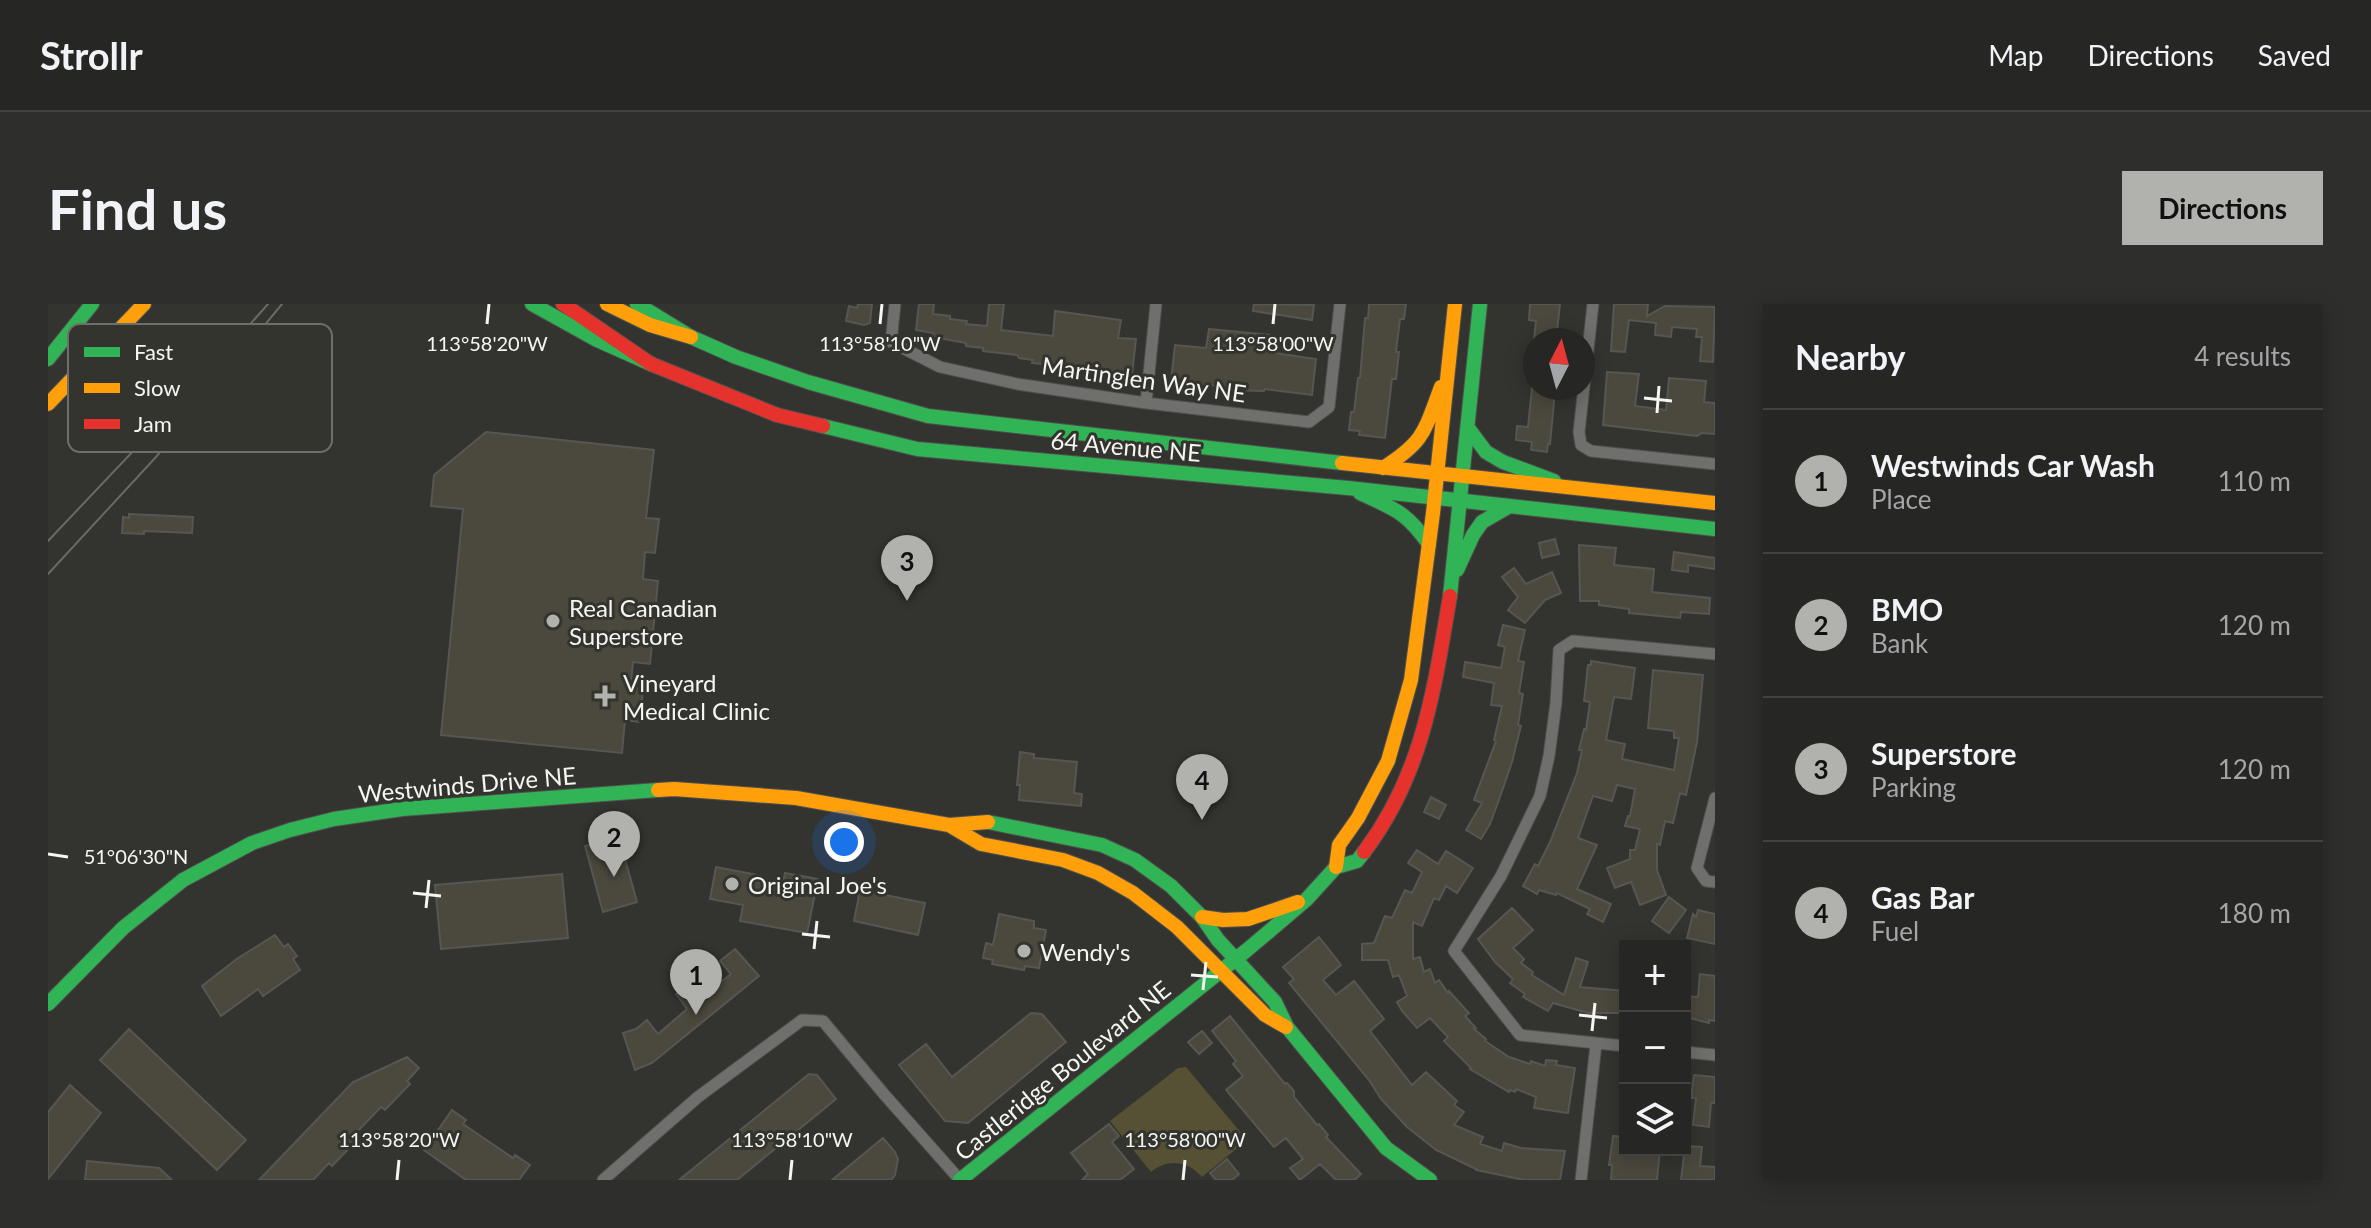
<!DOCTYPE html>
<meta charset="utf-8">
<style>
:root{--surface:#262624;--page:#2e2e2c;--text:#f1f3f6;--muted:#a4a5a6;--line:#424341;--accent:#b1b1ae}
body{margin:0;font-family:Lato,sans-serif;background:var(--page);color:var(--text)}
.controls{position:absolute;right:24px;bottom:24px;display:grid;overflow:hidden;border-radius:0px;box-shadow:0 4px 20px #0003}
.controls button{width:72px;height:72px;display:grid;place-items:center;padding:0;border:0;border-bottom:2px solid var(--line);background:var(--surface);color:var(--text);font:40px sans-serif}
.compass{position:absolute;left:1475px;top:24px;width:72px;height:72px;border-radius:50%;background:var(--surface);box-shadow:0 4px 20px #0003;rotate:6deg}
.you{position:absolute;left:796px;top:538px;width:28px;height:28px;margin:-20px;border:6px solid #fff;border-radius:50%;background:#1a73e8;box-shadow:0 0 0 12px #1a73e833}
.badge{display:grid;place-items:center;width:52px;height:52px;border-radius:50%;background:var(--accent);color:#111;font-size:26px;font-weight:700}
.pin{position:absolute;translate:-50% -66px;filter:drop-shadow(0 2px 4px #0008)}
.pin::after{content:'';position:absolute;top:42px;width:28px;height:24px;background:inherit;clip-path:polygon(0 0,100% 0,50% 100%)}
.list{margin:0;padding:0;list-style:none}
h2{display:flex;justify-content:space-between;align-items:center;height:104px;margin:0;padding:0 32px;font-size:34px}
h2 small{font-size:26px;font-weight:400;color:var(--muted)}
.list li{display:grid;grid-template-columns:52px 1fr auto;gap:24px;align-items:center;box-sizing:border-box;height:144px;padding:0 32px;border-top:2px solid var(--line)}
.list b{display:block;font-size:30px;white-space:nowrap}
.list p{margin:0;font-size:26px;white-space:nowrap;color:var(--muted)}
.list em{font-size:26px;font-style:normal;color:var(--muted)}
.icon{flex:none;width:44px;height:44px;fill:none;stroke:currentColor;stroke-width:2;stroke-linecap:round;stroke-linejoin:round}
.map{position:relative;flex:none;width:1667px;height:876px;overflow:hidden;border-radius:0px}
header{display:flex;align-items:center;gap:48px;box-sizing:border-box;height:112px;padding:0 40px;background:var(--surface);border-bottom:2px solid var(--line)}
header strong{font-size:38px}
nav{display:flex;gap:44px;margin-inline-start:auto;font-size:28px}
.intro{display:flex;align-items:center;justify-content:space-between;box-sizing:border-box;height:192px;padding:0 48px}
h1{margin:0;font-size:56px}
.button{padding:20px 36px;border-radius:0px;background:var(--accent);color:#111;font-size:28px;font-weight:700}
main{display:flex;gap:48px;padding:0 48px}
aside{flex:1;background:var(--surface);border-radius:0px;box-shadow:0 4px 20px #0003}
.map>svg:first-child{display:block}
</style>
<header>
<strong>Strollr</strong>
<nav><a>Map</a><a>Directions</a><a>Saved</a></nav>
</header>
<div class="intro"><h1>Find us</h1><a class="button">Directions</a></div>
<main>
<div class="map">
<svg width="1667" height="876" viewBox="0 0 1667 876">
<rect width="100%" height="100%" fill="#333330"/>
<path fill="#565134" d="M 1138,763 L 1199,836 L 1154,873 C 1140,857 1120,854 1103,868 L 1062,817 L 1130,764 Z"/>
<path fill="#4b493e" stroke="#565653" stroke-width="2" d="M 810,0 L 824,0 L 822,19 L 816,21 L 798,17 L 801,2 L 809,4 Z
M 871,0 L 886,0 L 885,10 L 902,12 L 902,15 L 919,17 L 918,20 L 939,22 L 941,0 L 956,0 L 953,26 L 1005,32 L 1007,7 L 1073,16 L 1070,34 L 1088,35 L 1084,71 L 1052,70 L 1052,67 L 984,59 L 985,56 L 971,54 L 969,51 L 935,47 L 935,44 L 918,42 L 918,39 L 885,33 L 885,29 L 868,26 Z
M 1206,0 L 1266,1 L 1264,16 L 1205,7 Z
M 1321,0 L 1358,0 L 1356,15 L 1352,15 L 1348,48 L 1351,48 L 1348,75 L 1344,75 L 1337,134 L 1311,131 L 1312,127 L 1301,126 L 1303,108 L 1306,108 L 1310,74 L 1312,74 L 1317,14 L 1320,14 Z
M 1482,0 L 1512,0 L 1508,36 L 1486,36 L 1488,17 L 1481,16 Z
M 1566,0 L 1600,0 L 1599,12 L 1617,2 L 1667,3 L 1665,58 L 1652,57 L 1654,33 L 1648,33 L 1649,25 L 1624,23 L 1623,33 L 1607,31 L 1608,19 L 1581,16 L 1577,48 L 1563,47 Z
M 1161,25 L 1222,31 L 1220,48 L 1268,55 L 1264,91 L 1217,85 L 1216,87 L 1181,86 L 1171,82 L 1123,77 L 1127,41 L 1158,44 Z
M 1559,68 L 1591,70 L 1587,102 L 1618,106 L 1621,74 L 1658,77 L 1656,98 L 1667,99 L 1667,130 L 1654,129 L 1649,132 L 1555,121 Z
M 1484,84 L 1503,84 L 1502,86 L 1507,87 L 1502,140 L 1500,140 L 1499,148 L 1483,146 L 1484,138 L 1468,136 L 1469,122 L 1480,123 Z
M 438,128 L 606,146 L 598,214 L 611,215 L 607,249 L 597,248 L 595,275 L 610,277 L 602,360 L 585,358 L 583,378 L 586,379 L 586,384 L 595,385 L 592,418 L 577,416 L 574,449 L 393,431 L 415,205 L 383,202 L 386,171 Z
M 81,210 L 145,213 L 144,229 L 96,227 L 96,230 L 74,229 L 75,213 L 81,214 Z
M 1507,235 L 1511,250 L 1494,254 L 1491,239 Z
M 1531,241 L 1568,244 L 1566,261 L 1606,265 L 1604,288 L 1662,294 L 1661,310 L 1633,308 L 1632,314 L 1581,309 L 1581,305 L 1551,301 L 1551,297 L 1532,297 Z
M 1626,248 L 1667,254 L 1667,265 L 1640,261 L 1640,268 L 1624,266 Z
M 1466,264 L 1478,280 L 1504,268 L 1513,289 L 1497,296 L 1477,319 L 1460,306 L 1470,293 L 1454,273 Z
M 1455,321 L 1477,326 L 1470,357 L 1476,358 L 1471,389 L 1475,390 L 1470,421 L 1473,422 L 1464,458 L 1452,493 L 1442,520 L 1433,535 L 1418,526 L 1434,499 L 1426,496 L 1448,437 L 1446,436 L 1454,402 L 1443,401 L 1446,379 L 1415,373 L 1417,358 L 1453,364 L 1457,343 L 1450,341 Z
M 1543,357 L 1587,364 L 1583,395 L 1566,393 L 1558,436 L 1577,440 L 1574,455 L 1626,466 L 1631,434 L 1626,434 L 1626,427 L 1600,424 L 1605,366 L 1655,371 L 1649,438 L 1638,491 L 1632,489 L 1625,519 L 1617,517 L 1612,541 L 1609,540 L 1609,566 L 1618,591 L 1592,601 L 1583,578 L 1567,584 L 1559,564 L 1582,555 L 1582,546 L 1587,546 L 1592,525 L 1577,522 L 1580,512 L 1582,512 L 1587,485 L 1569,481 L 1564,497 L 1545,492 L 1530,534 L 1549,541 L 1529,585 L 1563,600 L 1555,618 L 1539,610 L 1542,605 L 1509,589 L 1508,591 L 1491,586 L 1489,590 L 1475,582 L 1487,560 L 1490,562 L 1502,538 L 1529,469 L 1534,446 L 1531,446 L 1536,425 L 1538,426 L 1542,398 L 1536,397 L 1540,361 L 1543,361 Z
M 972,448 L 986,450 L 986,454 L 1029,458 L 1026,489 L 1034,490 L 1033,502 L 971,496 L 972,481 L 969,481 Z
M 1383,493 L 1398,501 L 1391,515 L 1376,508 Z
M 571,533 L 589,598 L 555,608 L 537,542 Z
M 1369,546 L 1390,560 L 1398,547 L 1425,564 L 1409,589 L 1398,582 L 1391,596 L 1386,594 L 1374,622 L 1365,618 L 1365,655 L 1372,653 L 1376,668 L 1382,665 L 1387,679 L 1391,676 L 1400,689 L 1401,687 L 1421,709 L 1417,712 L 1428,724 L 1426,725 L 1438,735 L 1437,737 L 1461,753 L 1482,760 L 1483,757 L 1497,762 L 1498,756 L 1509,757 L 1508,761 L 1527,764 L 1520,809 L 1486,804 L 1488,793 L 1468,785 L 1467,788 L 1462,786 L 1461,788 L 1422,765 L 1423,764 L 1396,737 L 1400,733 L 1382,714 L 1369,724 L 1354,707 L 1349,698 L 1359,692 L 1351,671 L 1345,673 L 1340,656 L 1314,656 L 1314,640 L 1326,639 L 1337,612 L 1344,614 L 1357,586 L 1364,589 L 1374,568 L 1360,559 Z
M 668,563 L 710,571 L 709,578 L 734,583 L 737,569 L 770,575 L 759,629 L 692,617 L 695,601 L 662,595 Z
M 514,570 L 520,634 L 393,645 L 387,581 Z
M 812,586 L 877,599 L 870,631 L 806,617 Z
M 1621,593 L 1638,606 L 1621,629 L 1604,617 Z
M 1464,604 L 1485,626 L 1465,644 L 1476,655 L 1473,659 L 1485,668 L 1484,671 L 1516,691 L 1528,654 L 1540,658 L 1532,683 L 1577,687 L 1577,709 L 1540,709 L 1505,699 L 1500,707 L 1475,693 L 1477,690 L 1462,679 L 1465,675 L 1447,658 L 1430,635 Z
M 1650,606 L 1667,610 L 1667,640 L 1639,634 L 1645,610 L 1648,613 Z
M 951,610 L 986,617 L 986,624 L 998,626 L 991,664 L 977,662 L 976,666 L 944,660 L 945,656 L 935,654 L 938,639 L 945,641 Z
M 227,631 L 236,643 L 240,640 L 249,652 L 245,655 L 252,666 L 215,692 L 210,685 L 173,712 L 154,682 L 190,654 Z
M 1271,633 L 1293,661 L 1275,676 L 1288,691 L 1306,677 L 1336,715 L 1322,727 L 1364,781 L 1378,768 L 1409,797 L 1406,801 L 1416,808 L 1406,821 L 1435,833 L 1432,840 L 1454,847 L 1456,839 L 1473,844 L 1517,847 L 1512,876 L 1476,876 L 1428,866 L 1428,865 L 1388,846 L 1359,823 L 1333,795 L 1321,776 L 1241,679 L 1246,675 L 1235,663 Z
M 687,645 L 711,672 L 604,759 L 587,766 L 575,729 L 588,725 L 599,716 L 610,730 L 639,705 L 628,690 L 640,680 L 652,694 L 683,670 L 672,657 Z
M 1652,670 L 1667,672 L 1667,717 L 1661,716 L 1661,719 L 1637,713 L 1637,692 L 1650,693 Z
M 983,709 L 994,710 L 1018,738 L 920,819 L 897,817 L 851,761 L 878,740 L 904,773 Z
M 1182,712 L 1237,780 L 1239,779 L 1246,787 L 1246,793 L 1269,821 L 1271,820 L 1280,831 L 1278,833 L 1313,870 L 1307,876 L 1288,876 L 1272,860 L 1252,876 L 1242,864 L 1255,855 L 1238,834 L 1226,843 L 1178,786 L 1195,772 L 1185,760 L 1188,757 L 1164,727 Z
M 81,725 L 198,836 L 169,866 L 52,756 Z
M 1154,727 L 1164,739 L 1151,750 L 1140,738 Z
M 359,753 L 371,764 L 359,777 L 362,780 L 337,806 L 333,803 L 304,833 L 308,837 L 284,862 L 281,859 L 265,876 L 211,876 L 305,778 Z
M 761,770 L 769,771 L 788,795 L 689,876 L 631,876 Z
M 1646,771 L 1667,773 L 1667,799 L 1663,799 L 1661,823 L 1645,821 L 1648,794 L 1643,794 Z
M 22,781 L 53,809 L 0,875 L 0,808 Z
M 404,806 L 418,816 L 415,820 L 465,854 L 467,851 L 482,861 L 471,876 L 418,876 L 376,846 Z
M 1061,820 L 1071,832 L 1064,838 L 1086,865 L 1072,876 L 1034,876 L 1040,870 L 1023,849 Z
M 1565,832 L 1577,833 L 1577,846 L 1612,846 L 1609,876 L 1563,876 L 1564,861 L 1561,861 Z
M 835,834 L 847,848 L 850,855 L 847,871 L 843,876 L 784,876 Z
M 1637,842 L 1654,843 L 1652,862 L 1667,863 L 1667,876 L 1633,876 Z
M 1179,855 L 1191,870 L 1184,876 L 1168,876 L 1162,869 Z
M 39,857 L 111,864 L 124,876 L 37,876 Z"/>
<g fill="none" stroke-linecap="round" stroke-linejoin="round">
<g stroke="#4f4f4c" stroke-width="13">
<path id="street" d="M 847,0 L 843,38 L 892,63 L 969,80 L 1098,99 L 1261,118 L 1281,103 L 1292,0
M 1545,0 L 1531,128 L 1533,141 L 1543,147 L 1667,160
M 1098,99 L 1108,0
M 1667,494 L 1649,564 L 1658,577 L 1667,578
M 1577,742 L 1472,731 L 1406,647 L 1453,572 L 1492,492 L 1501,452 L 1508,399 L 1511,346 L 1525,337 L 1667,350
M 1637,748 L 1667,751
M 555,876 L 650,793 L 754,716 L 775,717 L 835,789 L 912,876
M 1533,876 L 1548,740"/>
</g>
<g stroke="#4f4f4c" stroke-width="16">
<path id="fast" d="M 484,0 L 547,35 L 603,60
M 589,0 L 643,33 L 688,53 L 760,78 L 880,112 L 1294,159
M 0,55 L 44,0
M 775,122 L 869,145 L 1300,184 L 1667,225
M 1420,124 L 1438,148 L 1455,158 L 1506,177
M 1312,189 C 1348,206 1357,207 1381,240
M 1409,266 L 1425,231 L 1434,218 L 1460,203
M 1402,292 L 1432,0
M 940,518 L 1054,541 L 1087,556 L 1123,582 L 1154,613 L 1170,636 L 1227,698 L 1239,723 L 1338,844 L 1382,876
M 0,700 L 75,624 L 135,576 L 204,539 L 242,526 L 286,515 L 354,505 L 610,486
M 912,876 L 1199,646 L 1258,596 L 1288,563 L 1309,557 L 1316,548"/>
</g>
<g stroke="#4f4f4c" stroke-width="16">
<path id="slow" d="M 559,0 L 602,21 L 643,33
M 0,100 L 96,0
M 1294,159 L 1667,199
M 1335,164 C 1377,137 1376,128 1393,83
M 610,486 L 626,485 L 748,494 L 901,521 L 940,518
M 901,521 L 933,540 L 1015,556 L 1050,569 L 1085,589 L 1129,623 L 1217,711 L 1238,723
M 1288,563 L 1291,541 L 1310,514 L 1340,457 L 1363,376 L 1385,209 L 1407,0
M 1154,613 L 1175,616 L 1200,615 L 1250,598"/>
</g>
<g stroke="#4f4f4c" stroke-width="16">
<path id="jam" d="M 515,0 L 603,60 L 729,111 L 775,122
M 1316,548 C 1375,470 1386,386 1402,292"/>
</g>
<use href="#street" stroke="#6f6f6e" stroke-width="11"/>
<use href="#fast" stroke="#30b455" stroke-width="14"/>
<use href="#slow" stroke="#ff9f0a" stroke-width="14"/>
<use href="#jam" stroke="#e5322d" stroke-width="14"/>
<path stroke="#696966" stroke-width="2" d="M 0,237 L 160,68 L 220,0
M 0,270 L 108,153 L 234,0"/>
</g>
<path fill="none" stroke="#f5f5f2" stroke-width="3" d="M 439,20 L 441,0M 832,20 L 834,0M 1225,20 L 1227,0M 1596,94 L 1624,97M 1609,109 L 1611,82M 0,550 L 20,553M 365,589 L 393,592M 378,604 L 381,576M 754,630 L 782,633M 766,645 L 769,617M 1143,671 L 1170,673M 1155,686 L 1158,658M 1531,711 L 1559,714M 1544,727 L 1547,699M 349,876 L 351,856M 742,876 L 744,856M 1135,876 L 1137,856"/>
<g fill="#b1b1ae" stroke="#34342f" stroke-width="3">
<circle cx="505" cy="317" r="8"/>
<path d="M553 380h8v8h8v8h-8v8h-8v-8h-8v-8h8z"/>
<circle cx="684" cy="580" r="8"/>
<circle cx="976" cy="647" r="8"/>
</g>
<g text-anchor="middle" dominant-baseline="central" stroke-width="6" stroke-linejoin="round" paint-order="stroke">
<g font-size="24" fill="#f5f5f2" stroke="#34342f">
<text transform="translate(1096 75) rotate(8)">Martinglen Way NE</text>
<text transform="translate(1078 142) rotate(5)">64 Avenue NE</text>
<text transform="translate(419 480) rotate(-5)">Westwinds Drive NE</text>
<text transform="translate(1014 766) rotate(-39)">Castleridge Boulevard NE</text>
</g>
<g font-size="24" fill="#f5f5f2" stroke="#34342f" text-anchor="start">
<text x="521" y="303">Real Canadian<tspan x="521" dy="28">Superstore</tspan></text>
<text x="575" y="378">Vineyard<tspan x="575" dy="28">Medical Clinic</tspan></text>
<text x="700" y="580">Original Joe's</text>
<text x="992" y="647">Wendy's</text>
</g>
</g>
<rect x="20" y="20" width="264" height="128" rx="12" fill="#34342f" stroke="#6e6e6a" stroke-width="2"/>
<rect x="36" y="43" width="36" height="10" fill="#30b455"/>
<rect x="36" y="79" width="36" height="10" fill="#ff9f0a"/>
<rect x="36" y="115" width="36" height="10" fill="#e5322d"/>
<g font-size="22" fill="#f5f5f2">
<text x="86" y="56">Fast</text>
<text x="86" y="92">Slow</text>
<text x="86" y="128">Jam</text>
</g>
<g font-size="20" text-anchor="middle" fill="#f5f5f2" stroke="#34342f" stroke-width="6" stroke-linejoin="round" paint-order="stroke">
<text x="439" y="47">113°58'20"W</text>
<text x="832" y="47">113°58'10"W</text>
<text x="1225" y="47">113°58'00"W</text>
<text x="88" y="560">51°06'30"N</text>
<text x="351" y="843">113°58'20"W</text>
<text x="744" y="843">113°58'10"W</text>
<text x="1137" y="843">113°58'00"W</text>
</g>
</svg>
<div class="controls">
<button>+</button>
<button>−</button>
<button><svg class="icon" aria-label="layers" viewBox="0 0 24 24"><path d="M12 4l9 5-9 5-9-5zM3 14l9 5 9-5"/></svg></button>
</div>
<svg class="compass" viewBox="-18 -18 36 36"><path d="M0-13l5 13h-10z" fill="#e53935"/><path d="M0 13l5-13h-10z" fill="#a4a5a6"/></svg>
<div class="you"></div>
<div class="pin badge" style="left:648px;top:711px">1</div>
<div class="pin badge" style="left:566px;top:573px">2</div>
<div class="pin badge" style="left:859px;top:297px">3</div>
<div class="pin badge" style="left:1154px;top:516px">4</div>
</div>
<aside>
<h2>Nearby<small>4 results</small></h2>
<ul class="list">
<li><span class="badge">1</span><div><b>Westwinds Car Wash</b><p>Place</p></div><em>110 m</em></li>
<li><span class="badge">2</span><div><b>BMO</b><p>Bank</p></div><em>120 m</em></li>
<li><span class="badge">3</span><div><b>Superstore</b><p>Parking</p></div><em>120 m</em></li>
<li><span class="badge">4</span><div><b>Gas Bar</b><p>Fuel</p></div><em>180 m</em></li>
</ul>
</aside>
</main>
